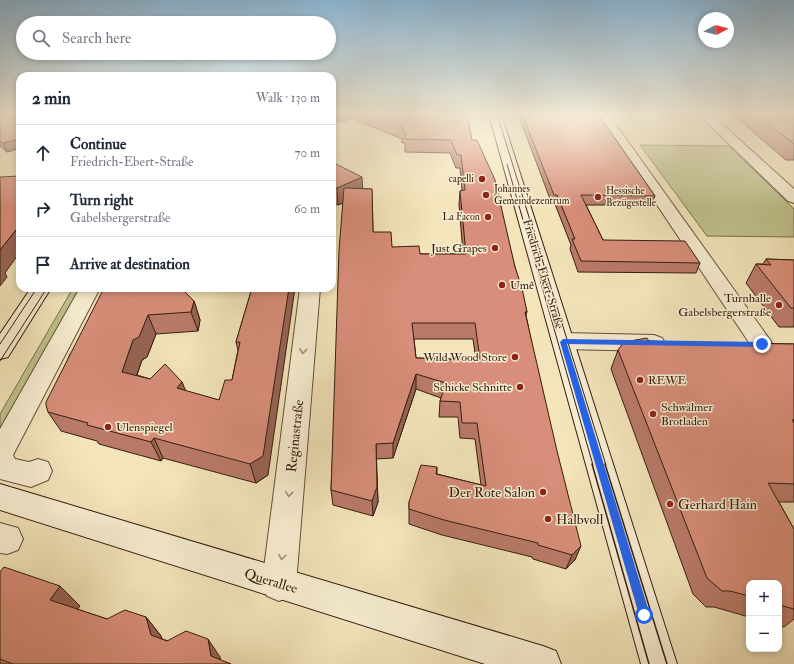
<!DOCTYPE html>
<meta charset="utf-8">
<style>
:root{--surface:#fff;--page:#f6f6f7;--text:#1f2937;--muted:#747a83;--line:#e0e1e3}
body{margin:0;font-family:"IM FELL Double Pica",serif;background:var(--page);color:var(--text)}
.controls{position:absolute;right:12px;bottom:12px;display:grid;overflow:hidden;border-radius:8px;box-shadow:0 2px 6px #0003}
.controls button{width:36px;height:36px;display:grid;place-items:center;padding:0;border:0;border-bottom:1px solid var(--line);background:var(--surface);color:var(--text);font:20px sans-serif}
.compass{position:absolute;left:698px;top:12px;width:36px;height:36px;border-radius:50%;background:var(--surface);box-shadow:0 2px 6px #0003;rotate:83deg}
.stop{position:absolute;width:12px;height:12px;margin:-9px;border:3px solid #2563eb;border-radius:50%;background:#fff}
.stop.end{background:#2563eb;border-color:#fff;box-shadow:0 1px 4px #0008}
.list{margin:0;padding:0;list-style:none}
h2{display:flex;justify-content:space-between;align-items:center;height:52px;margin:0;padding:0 16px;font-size:17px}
h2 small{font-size:13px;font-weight:400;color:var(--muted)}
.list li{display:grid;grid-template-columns:26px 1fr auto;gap:12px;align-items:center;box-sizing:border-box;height:56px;padding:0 16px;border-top:1px solid var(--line)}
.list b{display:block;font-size:15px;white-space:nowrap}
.list p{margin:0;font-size:13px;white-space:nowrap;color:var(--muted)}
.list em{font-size:13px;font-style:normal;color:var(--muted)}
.icon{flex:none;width:22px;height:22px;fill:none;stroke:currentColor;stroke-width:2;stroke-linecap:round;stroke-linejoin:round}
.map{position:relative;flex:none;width:794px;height:664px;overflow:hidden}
.search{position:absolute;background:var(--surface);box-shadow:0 2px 6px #0003;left:16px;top:16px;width:320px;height:44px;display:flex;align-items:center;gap:10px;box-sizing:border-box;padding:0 14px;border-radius:22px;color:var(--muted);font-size:15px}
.panel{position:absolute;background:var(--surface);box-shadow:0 2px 6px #0003;left:16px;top:72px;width:320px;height:220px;border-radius:12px}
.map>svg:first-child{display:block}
</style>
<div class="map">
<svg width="794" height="664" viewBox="0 0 794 664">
<rect width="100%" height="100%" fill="#f3e4ba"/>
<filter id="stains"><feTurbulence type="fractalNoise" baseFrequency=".005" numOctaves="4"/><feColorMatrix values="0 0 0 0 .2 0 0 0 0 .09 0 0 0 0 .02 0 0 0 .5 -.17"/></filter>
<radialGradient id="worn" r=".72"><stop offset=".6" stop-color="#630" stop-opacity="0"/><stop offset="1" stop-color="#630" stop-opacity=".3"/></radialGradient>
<path fill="#bfc28c" stroke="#7a704c" d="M 640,145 L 729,146 L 794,209 L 794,237 L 707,236 Z
M 73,288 L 82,288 L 0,429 L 0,414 Z"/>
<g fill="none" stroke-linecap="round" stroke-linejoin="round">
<g stroke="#645038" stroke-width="2">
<path id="street" d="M 600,114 L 612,114 L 611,118 L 770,340 L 773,345 L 770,350 L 762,353 L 754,350 L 599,118 Z
M 698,114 L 711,114 L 794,189 L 794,203 L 788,201 Z
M 80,288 L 100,288 L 13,455 L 15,459 L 29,462 L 38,459 L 48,462 L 52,471 L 48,480 L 31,487 L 0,479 L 0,429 Z
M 300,288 L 320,288 L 296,584 L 291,596 L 279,601 L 267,596 L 262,584 Z
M 563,333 L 654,335 L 662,338 L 665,343 L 662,348 L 654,351 L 563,349 L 555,346 L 552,341 L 555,336 Z
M 0,523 L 18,528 L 23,539 L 18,550 L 7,554 L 0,553 Z"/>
</g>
<g stroke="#351e0d" stroke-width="2">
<path id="secondary" d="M 489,114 L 501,114 L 677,664 L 641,664 Z
M 31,288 L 51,288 L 8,357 L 0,359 L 0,334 Z
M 0,484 L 543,646 L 556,651 L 561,664 L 485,664 L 0,510 Z"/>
</g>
<use href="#street" fill="#f7edd2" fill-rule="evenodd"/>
<use href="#secondary" fill="#f7edd2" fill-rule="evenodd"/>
<path stroke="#351e0d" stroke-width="1" d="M 497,114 L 606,465
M 507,164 L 593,465
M 0,344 L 37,288
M 0,361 L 47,288"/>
<path stroke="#351e0d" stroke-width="1.5" d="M 592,464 L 649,664
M 605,464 L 667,664"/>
</g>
<path fill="#ba7a69" stroke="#351e0d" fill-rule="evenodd" d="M 0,114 L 20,114 L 20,148 L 7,152 L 0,146 Z
M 332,114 L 453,114 L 472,140 L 515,267 L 527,312 L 526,315 L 575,560 L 566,569 L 533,559 L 532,557 L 442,535 L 409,524 L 409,502 L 437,467 L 437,474 L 481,485 L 475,439 L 460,438 L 458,417 L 439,417 L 440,401 L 441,398 L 416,389 L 393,458 L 376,459 L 378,502 L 373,516 L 333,505 L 331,490 L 343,203 L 338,205 L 332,202 L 332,162 L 363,189 L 372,189 L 373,232 L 392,247 L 420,254 L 463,254 L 459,204 L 460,191 L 462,190 L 460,168 L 456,168 L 450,153 L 405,152 L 405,143 L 402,143 L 402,139 L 351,118 L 342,122 L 338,120 L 332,123 ZM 414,339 L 473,339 L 476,360 L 416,358 Z
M 518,114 L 598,114 L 655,196 L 651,205 L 586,205 L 603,240 L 700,263 L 696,273 L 578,272 L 570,249 L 571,245 L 555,204 L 552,204 Z
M 732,114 L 794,114 L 794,160 L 786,160 Z
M 766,259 L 794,260 L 794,327 L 779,327 L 746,283 L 756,264 L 763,264 Z
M 184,288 L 185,292 L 194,301 L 200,320 L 198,331 L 156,334 L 147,357 L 142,360 L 137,375 L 150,379 L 182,382 L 185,391 L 219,400 L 232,380 L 238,350 L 236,342 L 252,288 L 268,475 L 256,483 L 163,458 L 161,461 L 99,444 L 97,441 L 61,431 L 48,412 L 70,354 Z
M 649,341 L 670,342 L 794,344 L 794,502 L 779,502 L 794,529 L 794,619 L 784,627 L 779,626 L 779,583 L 749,583 L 749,617 L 714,607 L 706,607 L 693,594 L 611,369 L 618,350 Z
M 0,572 L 80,606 L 77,609 L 107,619 L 146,617 L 161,636 L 162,639 L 220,657 L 220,660 L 231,664 L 0,664 Z"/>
<path fill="#976355" stroke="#351e0d" d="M 332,114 L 338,114 L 338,120 L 332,123 Z
M 341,114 L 351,114 L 351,118 L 342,122 Z
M 20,139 L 20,148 L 7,152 L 3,143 Z
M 362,177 L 363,194 L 338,205 L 337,188 Z
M 20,225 L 20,252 L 5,273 L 7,277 L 0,286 L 0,250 Z
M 289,288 L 295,288 L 268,475 L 256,483 L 250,464 Z
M 194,301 L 200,320 L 198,331 L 191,312 Z
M 148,315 L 156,334 L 147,357 L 142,360 L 131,391 L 122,372 L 133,340 Z
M 416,374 L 416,389 L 393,458 L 393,443 Z
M 182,382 L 190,401 L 177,388 Z
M 154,438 L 163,458 L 161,461 L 151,442 Z
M 376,444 L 378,502 L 373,516 L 372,501 Z
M 581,546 L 575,560 L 566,569 L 572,555 Z
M 60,586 L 80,606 L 70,619 L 50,600 Z
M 146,617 L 161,636 L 166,653 L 151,635 Z
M 208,639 L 220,657 L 221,664 L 211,656 Z"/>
<path fill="#d88e7a" stroke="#351e0d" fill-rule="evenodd" d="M 0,114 L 16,114 L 20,115 L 20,139 L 3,143 L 0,141 Z
M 368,114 L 467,114 L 472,140 L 477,140 L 495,180 L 515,267 L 522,288 L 527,312 L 525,312 L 557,451 L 581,546 L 572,555 L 538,545 L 538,543 L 444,520 L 409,509 L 409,502 L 421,465 L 437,467 L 436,474 L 486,486 L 477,423 L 462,423 L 460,402 L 440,401 L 446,383 L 416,374 L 393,443 L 376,444 L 377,487 L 372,501 L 331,490 L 339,250 L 344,188 L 372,189 L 373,232 L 391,232 L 392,247 L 419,246 L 420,254 L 466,254 L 460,191 L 465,190 L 461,155 L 457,155 L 451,140 L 405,139 L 405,131 L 402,131 L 403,127 ZM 412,323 L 475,323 L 480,360 L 416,358 Z
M 522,114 L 598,114 L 655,196 L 581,195 L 603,240 L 685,241 L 700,263 L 581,261 L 572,239 L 575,239 L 557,195 L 554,195 Z
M 756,114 L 794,114 L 794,144 Z
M 332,162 L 362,177 L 337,188 L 332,186 Z
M 20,176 L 20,225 L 0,250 L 0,177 Z
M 766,259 L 794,260 L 794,308 L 791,308 L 756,264 L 771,265 Z
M 104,288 L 181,288 L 194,301 L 191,312 L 148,315 L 139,337 L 133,340 L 122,372 L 150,379 L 165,364 L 182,382 L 177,388 L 219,400 L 225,380 L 232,380 L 240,342 L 236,342 L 252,288 L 289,288 L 263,456 L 250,464 L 154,438 L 151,442 L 87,425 L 88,423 L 48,412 L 46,405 L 46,402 Z
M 647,338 L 649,341 L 670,342 L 794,344 L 794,420 L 792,420 L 794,423 L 794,484 L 768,483 L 794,529 L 794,609 L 779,605 L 779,583 L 749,583 L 749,596 L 730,591 L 722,591 L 707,578 L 618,350 L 624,342 Z
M 4,567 L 60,586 L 50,600 L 107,619 L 125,610 L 146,617 L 151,635 L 167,641 L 186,631 L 208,639 L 211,656 L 231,664 L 13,664 L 0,659 L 0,572 Z"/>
<defs><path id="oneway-chevron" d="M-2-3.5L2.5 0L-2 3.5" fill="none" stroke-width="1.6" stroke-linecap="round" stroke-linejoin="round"/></defs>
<g stroke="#a09079">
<use href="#oneway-chevron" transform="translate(303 351) rotate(96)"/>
<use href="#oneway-chevron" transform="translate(289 494) rotate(96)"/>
<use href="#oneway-chevron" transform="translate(282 557) rotate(97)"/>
</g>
<linearGradient id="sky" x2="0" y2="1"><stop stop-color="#8bb7d6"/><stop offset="0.55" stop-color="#faf3e0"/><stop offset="1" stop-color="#faf3e0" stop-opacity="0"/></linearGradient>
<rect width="794" height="207" fill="url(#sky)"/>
<path fill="#2563eb" d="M 563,339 L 762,342 L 766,344 L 762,347 L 567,344 L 650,615 L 648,619 L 644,620 L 641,619 L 639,615 L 560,342 Z"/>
<g fill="#8f2418" stroke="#f7edd2" stroke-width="1.5">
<circle cx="482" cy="179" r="4"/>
<circle cx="486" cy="195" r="4"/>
<circle cx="598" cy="197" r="4"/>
<circle cx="488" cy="217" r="4"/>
<circle cx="495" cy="248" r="4"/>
<circle cx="502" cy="285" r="4"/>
<circle cx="779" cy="305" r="4"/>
<circle cx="515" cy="357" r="4"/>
<circle cx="640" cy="380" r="4"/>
<circle cx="520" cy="387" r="4"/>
<circle cx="653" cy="414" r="4"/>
<circle cx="108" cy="427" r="4"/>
<circle cx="543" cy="492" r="4"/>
<circle cx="670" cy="504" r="4"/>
<circle cx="548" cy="519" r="4"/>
</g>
<g text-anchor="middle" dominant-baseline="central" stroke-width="3" stroke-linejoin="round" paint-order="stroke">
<g font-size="10" fill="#351e0d" stroke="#f7edd2" text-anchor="end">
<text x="474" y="179">capelli</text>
<text x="494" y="189" text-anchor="start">Johannes<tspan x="494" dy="12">Gemeindezentrum</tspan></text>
<text x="606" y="191" text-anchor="start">Hessische<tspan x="606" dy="12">Bezügestelle</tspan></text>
<text x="480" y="217">La Facon</text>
</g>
<g font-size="12" fill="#351e0d" stroke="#f7edd2" text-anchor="end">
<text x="487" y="248">Just Grapes</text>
<text x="510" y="285" text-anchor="start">Umê</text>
<text x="771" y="298">Turnhalle<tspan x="771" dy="14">Gabelsbergerstraße</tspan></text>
<text x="507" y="357">Wild Wood Store</text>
<text x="648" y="380" text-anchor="start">REWE</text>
<text x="512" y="387">Schicke Schnitte</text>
<text x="661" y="407" text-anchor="start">Schwälmer<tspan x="661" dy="14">Brotladen</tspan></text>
<text x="116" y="427" text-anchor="start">Ulenspiegel</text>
</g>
<g font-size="12" fill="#351e0d" stroke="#f7edd2">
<text transform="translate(543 274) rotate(73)">Friedrich-Ebert-Straße</text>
</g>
<g font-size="14" fill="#351e0d" stroke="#f7edd2">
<text transform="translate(295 436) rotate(-84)">Reginastraße</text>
<text transform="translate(271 581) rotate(17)">Querallee</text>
</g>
<g font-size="14" fill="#351e0d" stroke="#f7edd2" text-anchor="start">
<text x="535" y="492" text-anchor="end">Der Rote Salon</text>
<text x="678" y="504">Gerhard Hain</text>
<text x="556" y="519">Halbvoll</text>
</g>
</g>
<rect width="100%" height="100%" filter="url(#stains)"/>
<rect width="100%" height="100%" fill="url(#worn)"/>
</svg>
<div class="controls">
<button>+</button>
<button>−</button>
</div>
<svg class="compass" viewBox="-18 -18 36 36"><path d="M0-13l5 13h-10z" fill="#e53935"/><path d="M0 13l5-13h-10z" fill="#747a83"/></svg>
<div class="stop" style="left:644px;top:615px"></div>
<div class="stop end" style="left:762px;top:344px"></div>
<div class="search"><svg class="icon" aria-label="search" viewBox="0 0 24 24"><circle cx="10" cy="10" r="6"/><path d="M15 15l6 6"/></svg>Search here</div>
<section class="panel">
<h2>2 min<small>Walk · 130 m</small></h2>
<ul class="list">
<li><svg class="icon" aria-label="ahead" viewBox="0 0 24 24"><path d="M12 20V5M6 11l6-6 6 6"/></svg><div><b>Continue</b><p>Friedrich-Ebert-Straße</p></div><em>70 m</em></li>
<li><svg class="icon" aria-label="right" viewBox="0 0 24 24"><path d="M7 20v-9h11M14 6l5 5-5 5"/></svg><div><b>Turn right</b><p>Gabelsbergerstraße</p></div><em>60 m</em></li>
<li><svg class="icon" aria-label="arrive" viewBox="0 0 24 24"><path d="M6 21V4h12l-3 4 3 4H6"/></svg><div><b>Arrive at destination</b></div></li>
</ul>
</section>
</div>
